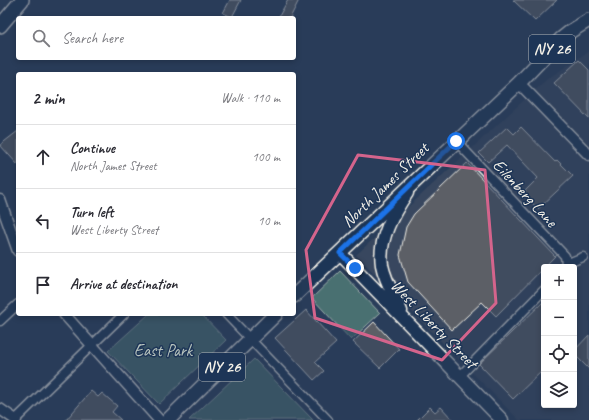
<!DOCTYPE html>
<meta charset="utf-8">
<style>
:root{--surface:#fff;--page:#f2f2f3;--text:#2b2b33;--muted:#7c7c81;--line:#e1e1e2}
body{margin:0;font-family:Caveat,sans-serif;background:var(--page);color:var(--text)}
.controls{position:absolute;right:12px;bottom:12px;display:grid;overflow:hidden;border-radius:4px;box-shadow:0 2px 6px #0003}
.controls button{width:36px;height:36px;display:grid;place-items:center;padding:0;border:0;border-bottom:1px solid var(--line);background:var(--surface);color:var(--text);font:20px sans-serif}
.stop{position:absolute;width:12px;height:12px;margin:-9px;border:3px solid #1a73e8;border-radius:50%;background:#fff}
.stop.end{background:#1a73e8;border-color:#fff;box-shadow:0 1px 4px #0008}
.list{margin:0;padding:0;list-style:none}
h2{display:flex;justify-content:space-between;align-items:center;height:52px;margin:0;padding:0 16px;font-size:17px}
h2 small{font-size:13px;font-weight:400;color:var(--muted)}
.list li{display:grid;grid-template-columns:26px 1fr auto;gap:12px;align-items:center;box-sizing:border-box;height:64px;padding:0 16px;border-top:1px solid var(--line)}
.list b{display:block;font-size:15px;white-space:nowrap}
.list p{margin:0;font-size:13px;white-space:nowrap;color:var(--muted)}
.list em{font-size:13px;font-style:normal;color:var(--muted)}
.icon{flex:none;width:22px;height:22px;fill:none;stroke:currentColor;stroke-width:2;stroke-linecap:round;stroke-linejoin:round}
.map{position:relative;flex:none;width:589px;height:420px;overflow:hidden}
.search{position:absolute;background:var(--surface);box-shadow:0 2px 6px #0003;left:16px;top:16px;width:280px;height:44px;display:flex;align-items:center;gap:10px;box-sizing:border-box;padding:0 14px;border-radius:4px;color:var(--muted);font-size:15px}
.panel{position:absolute;background:var(--surface);box-shadow:0 2px 6px #0003;left:16px;top:72px;width:280px;height:244px;border-radius:4px}
.map>svg:first-child{display:block}
</style>
<div class="map">
<svg width="589" height="420" viewBox="0 0 589 420">
<rect width="100%" height="100%" fill="#293d5a"/>
<filter id="ink" filterUnits="userSpaceOnUse"><feTurbulence type="fractalNoise" baseFrequency=".025" numOctaves="2"/><feDisplacementMap in="SourceGraphic" scale="8" xChannelSelector="R" yChannelSelector="G"/><feConvolveMatrix kernelMatrix="1 2 1 2 8 2 1 2 1" color-interpolation-filters="sRGB"/></filter>
<g filter="url(#ink)">
<path fill="#38475e" fill-rule="evenodd" d="M 589,51 L 589,420 L 519,420 L 356,255 L 546,80 ZM 544,267 L 574,267 L 574,405 L 544,405 Z"/>
<path fill="#4a6f71" stroke="#9fb0ac" d="M 340,271 L 380,313 L 351,340 L 312,298 Z
M 149,314 L 201,314 L 226,340 L 159,404 L 108,351 Z
M 254,359 L 313,420 L 189,420 L 217,394 Z"/>
<path fill="#5b5f66" stroke="#f4f1e8" d="M 230,0 L 241,0 L 232,17 L 223,13 Z
M 288,0 L 299,0 L 290,18 L 278,18 Z
M 513,0 L 557,0 L 535,21 Z
M 579,60 L 589,70 L 589,119 L 554,83 Z
M 507,127 L 514,134 L 521,127 L 555,162 L 557,160 L 573,176 L 538,209 L 523,193 L 538,178 L 507,145 L 488,162 L 479,153 Z
M 18,131 L 18,165 L 0,145 Z
M 467,163 L 555,256 L 496,316 L 482,302 L 452,330 L 408,282 L 400,255 L 406,227 L 414,214 Z
M 544,301 L 544,369 L 513,399 L 479,364 Z
M 306,310 L 336,343 L 315,362 L 324,371 L 314,380 L 275,338 Z
M 374,322 L 399,349 L 380,368 L 353,342 Z
M 589,335 L 589,369 L 574,354 L 574,351 Z
M 91,391 L 98,397 L 102,393 L 117,406 L 112,412 L 121,420 L 66,420 Z
M 430,407 L 435,412 L 441,407 L 453,420 L 417,420 Z"/>
<g fill="none" stroke-linecap="round" stroke-linejoin="round">
<g stroke="#f4f1e8" stroke-width="11">
<path id="minor" d="M 456,141 L 565,256 L 566,264 L 564,267
M 566,264 L 583,257
M 226,314 L 328,420
M 0,321 L 18,304
M 460,376 L 544,290
M 16,419 L 124,314"/>
</g>
<g stroke="#f4f1e8" stroke-width="13">
<path id="tertiary" d="M 519,83 L 589,155
M 0,200 L 18,251
M 64,314 L 159,420
M 0,409 L 16,420"/>
</g>
<g stroke="#f4f1e8" stroke-width="15">
<path id="secondary" d="M 340,253 L 502,420
M 401,311 C 395,297 385,281 382,265 C 378,239 393,213 407,193"/>
</g>
<g stroke="#f4f1e8" stroke-width="16">
<path id="primary" d="M 0,26 L 22,0
M 294,296 L 519,83 L 561,39 L 571,31 L 589,20
M 168,420 L 276,314"/>
</g>
<use href="#minor" stroke="#1d3557" stroke-width="8"/>
<use href="#tertiary" stroke="#1d3557" stroke-width="10"/>
<use href="#secondary" stroke="#1d3557" stroke-width="12"/>
<use href="#primary" stroke="#1d3557" stroke-width="13"/>
</g>
</g>
<g fill="none" stroke-linecap="round" stroke-linejoin="round" filter="url(#ink)">
<path stroke="#1a73e8" stroke-width="5" d="M 355,268 L 340,253 L 456,141"/>
</g>
<path d="M0 0H589V420H0ZM 358,155 L 485,170 L 496,303 L 442,360 L 315,318 L 306,250 Z" fill="#293d5a" fill-opacity=".55" fill-rule="evenodd"/>
<path fill="none" stroke="#d4648c" stroke-width="3" stroke-linejoin="round" d="M 358,155 L 485,170 L 496,303 L 442,360 L 315,318 L 306,250 Z"/>
<g text-anchor="middle" dominant-baseline="central" stroke-width="3" stroke-linejoin="round" paint-order="stroke">
<g fill="#1d3557" stroke="#b4b9bc" stroke-width="1">
<rect x="529" y="35" width="46" height="28" rx="3"/>
<rect x="199" y="353" width="46" height="28" rx="3"/>
</g>
<g font-size="16" font-weight="bold" fill="#f4f1e8">
<text x="552" y="49">NY 26</text>
<text x="222" y="367">NY 26</text>
</g>
<g font-size="17" fill="#f4f1e8" stroke="#1d3557">
<text transform="translate(385 185) rotate(-44)">North James Street</text>
<text transform="translate(525 193) rotate(47)">Eilenberg Lane</text>
<text transform="translate(434 324) rotate(46)">West Liberty Street</text>
</g>
<g font-size="17" fill="#b8c4be" stroke="#1d3557">
<text x="163" y="350">East Park</text>
</g>
</g>
</svg>
<div class="controls">
<button>+</button>
<button>−</button>
<button><svg class="icon" aria-label="locate" viewBox="0 0 24 24"><circle cx="12" cy="12" r="6"/><path d="M12 2v4M12 18v4M2 12h4M18 12h4"/></svg></button>
<button><svg class="icon" aria-label="layers" viewBox="0 0 24 24"><path d="M12 4l9 5-9 5-9-5zM3 14l9 5 9-5"/></svg></button>
</div>
<div class="stop" style="left:456px;top:141px"></div>
<div class="stop end" style="left:355px;top:268px"></div>
<div class="search"><svg class="icon" aria-label="search" viewBox="0 0 24 24"><circle cx="10" cy="10" r="6"/><path d="M15 15l6 6"/></svg>Search here</div>
<section class="panel">
<h2>2 min<small>Walk · 110 m</small></h2>
<ul class="list">
<li><svg class="icon" aria-label="ahead" viewBox="0 0 24 24"><path d="M12 20V5M6 11l6-6 6 6"/></svg><div><b>Continue</b><p>North James Street</p></div><em>100 m</em></li>
<li><svg class="icon" aria-label="left" viewBox="0 0 24 24"><path d="M17 20v-9H6M10 6l-5 5 5 5"/></svg><div><b>Turn left</b><p>West Liberty Street</p></div><em>10 m</em></li>
<li><svg class="icon" aria-label="arrive" viewBox="0 0 24 24"><path d="M6 21V4h12l-3 4 3 4H6"/></svg><div><b>Arrive at destination</b></div></li>
</ul>
</section>
</div>
